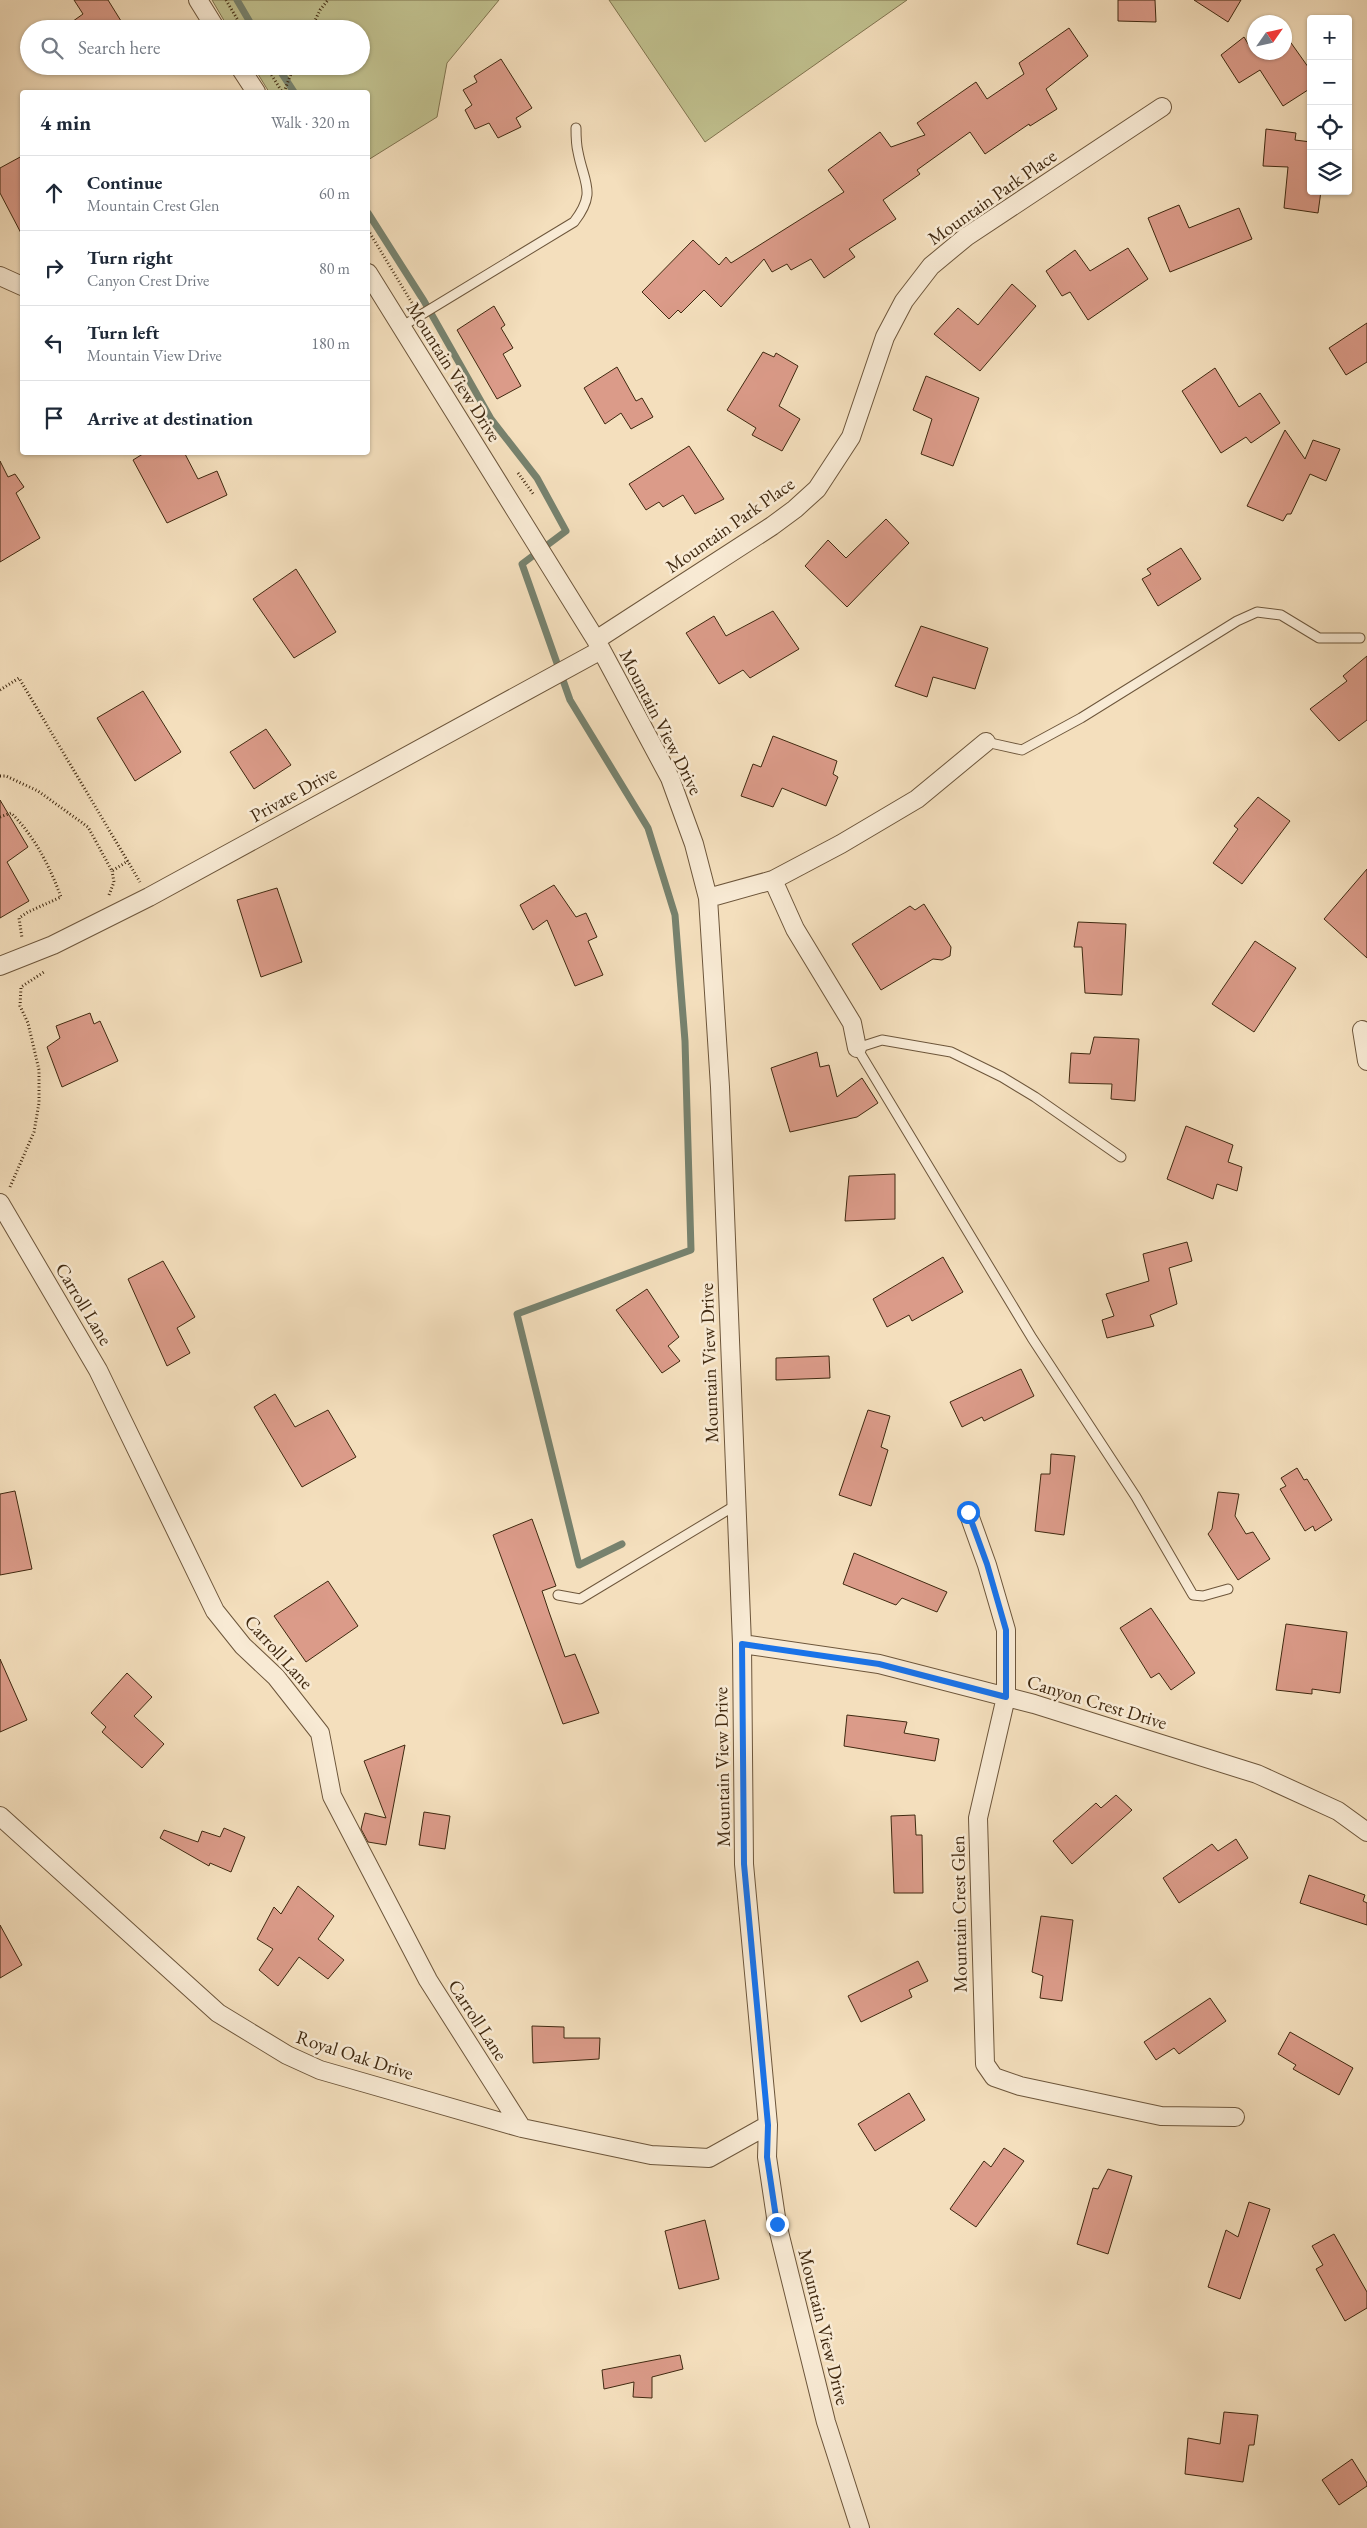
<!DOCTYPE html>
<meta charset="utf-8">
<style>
:root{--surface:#fff;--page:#f2f2f3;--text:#1f2937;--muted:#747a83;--line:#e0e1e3}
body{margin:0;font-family:"EB Garamond",serif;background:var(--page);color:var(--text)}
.controls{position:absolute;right:15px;top:15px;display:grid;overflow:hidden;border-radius:5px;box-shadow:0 1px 4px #0004}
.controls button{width:45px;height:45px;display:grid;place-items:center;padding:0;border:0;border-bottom:1px solid var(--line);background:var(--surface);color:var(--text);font:25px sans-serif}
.compass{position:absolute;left:1247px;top:15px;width:45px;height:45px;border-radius:50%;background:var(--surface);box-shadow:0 1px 4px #0004;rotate:56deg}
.stop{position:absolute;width:15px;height:15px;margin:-11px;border:4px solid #1a73e8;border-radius:50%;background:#fff}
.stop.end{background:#1a73e8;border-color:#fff;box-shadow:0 1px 5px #0008}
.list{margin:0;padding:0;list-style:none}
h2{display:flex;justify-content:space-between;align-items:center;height:65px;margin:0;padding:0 20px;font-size:21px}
h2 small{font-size:16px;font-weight:400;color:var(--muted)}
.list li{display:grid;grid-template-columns:32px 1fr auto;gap:15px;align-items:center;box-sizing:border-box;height:75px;padding:0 20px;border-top:1px solid var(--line)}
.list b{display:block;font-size:19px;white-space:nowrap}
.list p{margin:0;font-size:16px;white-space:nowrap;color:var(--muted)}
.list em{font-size:16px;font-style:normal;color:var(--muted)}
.icon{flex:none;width:28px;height:28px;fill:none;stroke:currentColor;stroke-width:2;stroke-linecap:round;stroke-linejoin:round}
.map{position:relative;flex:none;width:1367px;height:2528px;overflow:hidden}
.search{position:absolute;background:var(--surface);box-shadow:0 1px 4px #0004;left:20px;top:20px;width:350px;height:55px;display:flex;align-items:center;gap:12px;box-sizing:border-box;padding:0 18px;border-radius:28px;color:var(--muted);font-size:19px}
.panel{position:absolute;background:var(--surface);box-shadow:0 1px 4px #0004;left:20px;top:90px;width:350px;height:365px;border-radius:5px}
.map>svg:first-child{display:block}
</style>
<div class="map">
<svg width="1367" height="2528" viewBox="0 0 1367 2528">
<rect width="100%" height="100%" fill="#f4dfbd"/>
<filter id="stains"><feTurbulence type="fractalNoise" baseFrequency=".004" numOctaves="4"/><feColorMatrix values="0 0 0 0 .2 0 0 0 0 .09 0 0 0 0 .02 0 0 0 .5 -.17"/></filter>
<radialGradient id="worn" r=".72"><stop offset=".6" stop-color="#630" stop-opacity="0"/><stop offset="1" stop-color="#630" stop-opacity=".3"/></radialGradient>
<path fill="#c0c08e" stroke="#80744f" d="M 212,0 L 499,0 L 447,63 L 437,117 L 368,160 L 368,92 L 269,92 L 253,66 L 361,66 L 361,29 L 229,29 Z
M 609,0 L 907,0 L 705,142 Z"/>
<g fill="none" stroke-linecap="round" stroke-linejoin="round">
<path stroke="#77826e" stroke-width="7" d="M 237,0 L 254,29
M 277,66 L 294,92
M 368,213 L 424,301 L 491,419 L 537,478 L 566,531 L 522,564 L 570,700 L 648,828 L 675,915 L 685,1041 L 691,1250 L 517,1314 L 579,1565 L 622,1544"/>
</g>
<path fill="#db9b89" stroke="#402910" d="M 74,0 L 108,0 L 126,29 L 62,29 L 83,14 Z
M 1118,0 L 1155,0 L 1156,22 L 1118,21 Z
M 1194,0 L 1241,0 L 1228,22 Z
M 1069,28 L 1088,56 L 1046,89 L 1057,109 L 1030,126 L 1029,124 L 985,154 L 970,132 L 917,170 L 920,174 L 883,200 L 896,219 L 849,249 L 855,257 L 824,278 L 811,259 L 791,270 L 787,264 L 772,272 L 764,259 L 721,307 L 704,290 L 681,313 L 678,310 L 669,319 L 642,292 L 693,240 L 719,265 L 726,257 L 731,263 L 844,192 L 828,170 L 880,132 L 891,147 L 925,135 L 917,123 L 976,82 L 987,99 L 1024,74 L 1019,63 Z
M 1284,33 L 1311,71 L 1311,88 L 1283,106 L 1260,70 L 1239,83 L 1221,55 L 1244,37 L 1250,47 L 1254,43 L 1254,52 L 1284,52 Z
M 501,59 L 532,108 L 516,118 L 521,127 L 498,138 L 489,123 L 475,129 L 465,110 L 472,105 L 463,90 L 477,82 L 474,76 Z
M 1266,129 L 1296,133 L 1295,140 L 1311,142 L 1311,191 L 1321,191 L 1318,213 L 1284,208 L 1288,167 L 1263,166 Z
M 22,156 L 22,235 L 0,193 L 0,168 Z
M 1179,205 L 1189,228 L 1239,208 L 1252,239 L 1170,272 L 1148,218 Z
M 1128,248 L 1148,279 L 1088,320 L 1070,292 L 1062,296 L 1046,271 L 1075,250 L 1090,271 Z
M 1012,284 L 1036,306 L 980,371 L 934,334 L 958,308 L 978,325 Z
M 494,306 L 505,325 L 501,328 L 513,348 L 503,354 L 521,386 L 497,399 L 457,330 Z
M 1367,323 L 1367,362 L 1346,375 L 1329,348 Z
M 763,352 L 774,357 L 776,353 L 798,366 L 779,406 L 800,419 L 782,451 L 752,435 L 756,428 L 727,410 Z
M 617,367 L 636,401 L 642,398 L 653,417 L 631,429 L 621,413 L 605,424 L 584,388 Z
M 1215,368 L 1239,407 L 1260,393 L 1280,423 L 1251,443 L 1246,437 L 1221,453 L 1182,391 Z
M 926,376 L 979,398 L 953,466 L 921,454 L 932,419 L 913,410 Z
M 1285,430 L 1305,459 L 1313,440 L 1340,449 L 1326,481 L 1310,474 L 1291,514 L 1287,514 L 1283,521 L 1247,506 Z
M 689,446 L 724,499 L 695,514 L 683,495 L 663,507 L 659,502 L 646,510 L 629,484 Z
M 146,452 L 184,452 L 198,479 L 217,471 L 227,495 L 167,523 L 133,460 Z
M 0,461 L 8,477 L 15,474 L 24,487 L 16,493 L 40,538 L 0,562 Z
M 886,519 L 909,543 L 847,607 L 805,566 L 828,540 L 846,558 Z
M 1181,548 L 1201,579 L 1158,606 L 1142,579 L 1151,574 L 1147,569 Z
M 296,569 L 336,632 L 294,658 L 253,599 Z
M 773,611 L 799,649 L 750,678 L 743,670 L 719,684 L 686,633 L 714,616 L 726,636 Z
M 921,626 L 988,648 L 975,689 L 933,677 L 927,697 L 895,686 Z
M 1367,656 L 1367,720 L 1339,741 L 1310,709 L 1347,681 L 1343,676 Z
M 143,691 L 181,752 L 135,781 L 97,718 Z
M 266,729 L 291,765 L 254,789 L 230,752 Z
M 773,736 L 837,761 L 833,774 L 838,777 L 826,806 L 782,788 L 773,807 L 741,796 L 753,764 L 761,767 Z
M 1258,797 L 1290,821 L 1242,884 L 1213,863 L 1238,829 L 1234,826 Z
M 0,800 L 28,847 L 7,862 L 29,901 L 0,918 Z
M 1367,869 L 1367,958 L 1324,919 Z
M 554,885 L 576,917 L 586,913 L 597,937 L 588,941 L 603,975 L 575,986 L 547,920 L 533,930 L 520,905 Z
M 277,888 L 302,962 L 261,977 L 237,900 Z
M 924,904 L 951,947 L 950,956 L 942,960 L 933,959 L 881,990 L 852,944 L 910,906 L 915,910 Z
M 1078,922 L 1126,924 L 1122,995 L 1085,993 L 1082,947 L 1074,947 Z
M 1255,941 L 1296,968 L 1254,1032 L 1212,1004 Z
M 90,1013 L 94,1024 L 100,1021 L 118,1061 L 62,1087 L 47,1047 L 60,1038 L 56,1026 Z
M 1094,1037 L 1139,1039 L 1135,1101 L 1111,1099 L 1112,1084 L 1069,1083 L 1071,1053 L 1090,1054 Z
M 817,1052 L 820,1067 L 829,1065 L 837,1097 L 862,1078 L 878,1103 L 857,1117 L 790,1132 L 771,1068 Z
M 1186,1126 L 1233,1145 L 1228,1162 L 1242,1167 L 1237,1191 L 1217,1184 L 1213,1199 L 1167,1179 Z
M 895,1174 L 895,1219 L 845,1221 L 849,1176 Z
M 1187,1242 L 1192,1261 L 1169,1268 L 1177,1304 L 1150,1315 L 1154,1326 L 1107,1338 L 1102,1320 L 1114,1316 L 1106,1294 L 1149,1281 L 1143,1254 Z
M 943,1257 L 963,1292 L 912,1321 L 909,1315 L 887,1327 L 873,1299 Z
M 163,1261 L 195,1317 L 177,1328 L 190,1353 L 167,1366 L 128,1279 Z
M 647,1289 L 679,1337 L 668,1346 L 680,1361 L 662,1373 L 616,1310 Z
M 829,1356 L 830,1378 L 776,1380 L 776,1358 Z
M 1021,1369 L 1034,1396 L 984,1421 L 982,1417 L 962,1427 L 950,1402 Z
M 275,1394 L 295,1427 L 328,1410 L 356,1457 L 302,1487 L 254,1407 Z
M 868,1410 L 890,1416 L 881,1447 L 888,1450 L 871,1506 L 839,1495 Z
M 1051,1454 L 1075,1456 L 1064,1535 L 1035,1531 L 1041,1474 L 1050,1474 Z
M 1297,1468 L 1304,1480 L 1307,1479 L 1332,1520 L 1315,1531 L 1313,1526 L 1305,1531 L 1280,1489 L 1286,1486 L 1281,1478 Z
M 15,1491 L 32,1569 L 0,1575 L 0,1494 Z
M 1218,1492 L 1239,1494 L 1235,1516 L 1246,1534 L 1253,1532 L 1270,1559 L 1238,1580 L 1208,1534 L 1212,1529 Z
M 532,1519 L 556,1586 L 542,1591 L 549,1612 L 565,1657 L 575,1654 L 599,1713 L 563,1724 L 493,1535 Z
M 854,1553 L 947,1592 L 937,1612 L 902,1598 L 896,1605 L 843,1584 Z
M 328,1581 L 358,1626 L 306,1662 L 274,1616 Z
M 1151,1608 L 1195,1673 L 1171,1690 L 1159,1673 L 1151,1678 L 1120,1628 Z
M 1286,1624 L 1347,1632 L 1340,1693 L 1312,1689 L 1312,1694 L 1276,1690 Z
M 0,1659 L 27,1720 L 0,1732 Z
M 127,1673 L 152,1697 L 134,1716 L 164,1744 L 142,1768 L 102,1732 L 106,1727 L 91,1713 Z
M 847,1715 L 907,1722 L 904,1733 L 939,1739 L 935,1761 L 844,1746 Z
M 405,1745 L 386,1845 L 368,1842 L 361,1829 L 365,1813 L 386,1818 L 364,1761 Z
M 1116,1795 L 1132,1810 L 1072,1864 L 1053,1841 L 1096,1803 L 1101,1808 Z
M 424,1812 L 450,1816 L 445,1849 L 419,1845 Z
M 915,1815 L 916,1835 L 922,1835 L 923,1893 L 894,1893 L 891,1816 Z
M 224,1828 L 245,1837 L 231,1872 L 210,1863 L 209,1866 L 160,1838 L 164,1830 L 198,1842 L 202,1831 L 220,1837 Z
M 1236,1839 L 1248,1858 L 1179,1903 L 1163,1878 L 1212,1844 L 1218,1851 Z
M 1309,1875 L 1365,1895 L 1363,1901 L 1367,1903 L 1367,1925 L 1300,1903 Z
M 298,1886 L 334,1916 L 318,1939 L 344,1960 L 328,1979 L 299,1957 L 278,1986 L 259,1970 L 273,1949 L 257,1939 L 274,1907 L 281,1914 Z
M 1041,1916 L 1073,1920 L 1062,2001 L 1040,1998 L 1043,1976 L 1032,1972 Z
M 0,1925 L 22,1965 L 0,1978 Z
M 918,1961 L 928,1981 L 909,1990 L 912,1997 L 861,2022 L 848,1996 Z
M 1210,1998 L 1226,2021 L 1179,2054 L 1174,2048 L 1156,2060 L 1144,2042 Z
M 532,2026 L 564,2027 L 564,2038 L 600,2038 L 599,2059 L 533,2063 Z
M 1290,2032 L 1353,2068 L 1339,2095 L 1293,2069 L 1296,2065 L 1278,2054 Z
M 909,2093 L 925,2120 L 875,2151 L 858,2124 Z
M 1004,2148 L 1024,2161 L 976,2227 L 950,2209 L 984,2161 L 991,2167 Z
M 1108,2169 L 1132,2176 L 1108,2254 L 1077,2244 L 1093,2188 L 1098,2189 Z
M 1249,2202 L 1270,2209 L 1240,2299 L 1208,2287 L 1226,2230 L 1238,2237 Z
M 705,2220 L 719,2279 L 679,2289 L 665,2231 Z
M 1334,2234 L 1367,2292 L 1367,2308 L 1345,2321 L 1316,2269 L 1323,2265 L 1312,2246 Z
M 680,2355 L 683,2369 L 652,2377 L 652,2398 L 633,2397 L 634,2382 L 604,2389 L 602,2370 Z
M 1224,2412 L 1258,2415 L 1254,2445 L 1249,2445 L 1243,2482 L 1185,2474 L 1188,2438 L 1220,2444 Z
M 1352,2459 L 1367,2483 L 1367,2486 L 1339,2505 L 1322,2480 Z"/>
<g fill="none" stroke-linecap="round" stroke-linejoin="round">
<g stroke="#6d563b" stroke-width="11">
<path id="lane" d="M 401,327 L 574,222 C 597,192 584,184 578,152 C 576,144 576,136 576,128
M 986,742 L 1022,750 L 1081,718 L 1237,621 L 1257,612 L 1281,615 L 1319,638 L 1360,638
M 1121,1157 L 1035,1097 L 1002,1077 L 951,1052 L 882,1040 L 857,1048 L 1032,1338 L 1136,1497 L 1193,1595 L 1203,1596 L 1228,1589
M 558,1595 L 580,1599 L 736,1505"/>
</g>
<g stroke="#6d563b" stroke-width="20">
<path id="street" d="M 198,0 L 216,29
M 239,66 L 256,92
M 368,273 L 596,640 L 670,778 L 694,844 L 708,898 L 720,1087 L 742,1644 L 744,1864 L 768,2125 L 767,2157 L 777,2224 L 826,2422 L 860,2528
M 0,276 L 22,286
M 596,640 L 772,526 L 795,509 L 817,489 L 851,437 L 885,337 L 904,301 L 931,266 L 966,237 L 1162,107
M 773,880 L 795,929 L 852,1023 L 857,1048
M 708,898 L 773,880 L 841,844 L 917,799 L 986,742
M 0,966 L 53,945 L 149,897 L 601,650
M 1362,1030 L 1367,1061
M 0,1203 L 98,1370 L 215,1611 L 243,1646 L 276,1677 L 320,1733 L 332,1796 L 428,1980 L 522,2128
M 968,1512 L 987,1565 L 1006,1630 L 1006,1697 L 978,1818 L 985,2064 L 994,2077 L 1020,2086 L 1161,2116 L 1235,2117
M 742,1644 L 879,1664 L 1034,1704 L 1257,1774 L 1338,1811 L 1367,1832
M 0,1816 L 218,2013 L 287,2055 L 320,2070 L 522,2128 L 651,2155 L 709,2158 L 768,2125"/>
</g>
<path stroke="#402910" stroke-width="3" stroke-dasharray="1 2.5" stroke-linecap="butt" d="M 226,0 L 243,29
M 311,29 L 320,10 L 328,0
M 266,66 L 282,92
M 284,92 L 294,66
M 368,230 L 412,303
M 518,473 L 534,495
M 0,690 L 19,678 L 140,882
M 0,776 L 6,776 L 38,791 L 88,827 L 112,871 L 128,861
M 0,817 L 11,813 C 34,835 50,867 61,897 L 28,912 L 19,918 L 22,938
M 109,895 L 114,882 L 112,871
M 10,1187 L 34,1132 L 39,1103 L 39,1070 L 28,1023 L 20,1006 L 21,987 L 44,972"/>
<use href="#lane" stroke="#f8ead4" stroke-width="9"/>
<use href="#street" stroke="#f8ead4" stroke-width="18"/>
</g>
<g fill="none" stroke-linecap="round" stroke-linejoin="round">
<path stroke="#1a73e8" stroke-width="6" d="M 777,2224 L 767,2157 L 768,2125 L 744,1864 L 742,1644 L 879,1664 L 1006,1697 L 1006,1630 L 987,1564 L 968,1512"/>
</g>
<g text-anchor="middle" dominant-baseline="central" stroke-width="5" stroke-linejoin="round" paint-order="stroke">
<g font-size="19" fill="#402910" stroke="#f8ead4">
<text transform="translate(992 197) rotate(-35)">Mountain Park Place</text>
<text transform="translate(454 372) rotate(58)">Mountain View Drive</text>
<text transform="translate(730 525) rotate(-35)">Mountain Park Place</text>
<text transform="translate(661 722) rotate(63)">Mountain View Drive</text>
<text transform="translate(293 794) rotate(-29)">Private Drive</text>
<text transform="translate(84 1304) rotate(59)">Carroll Lane</text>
<text transform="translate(709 1363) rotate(-92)">Mountain View Drive</text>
<text transform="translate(279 1652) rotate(48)">Carroll Lane</text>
<text transform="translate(1097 1702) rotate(17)">Canyon Crest Drive</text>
<text transform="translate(722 1767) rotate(-91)">Mountain View Drive</text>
<text transform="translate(959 1914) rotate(-91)">Mountain Crest Glen</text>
<text transform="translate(478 2020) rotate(57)">Carroll Lane</text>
<text transform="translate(355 2055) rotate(18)">Royal Oak Drive</text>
<text transform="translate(824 2327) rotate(76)">Mountain View Drive</text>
</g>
</g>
<rect width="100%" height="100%" filter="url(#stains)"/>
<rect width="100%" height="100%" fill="url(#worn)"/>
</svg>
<div class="controls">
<button>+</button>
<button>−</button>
<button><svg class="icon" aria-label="locate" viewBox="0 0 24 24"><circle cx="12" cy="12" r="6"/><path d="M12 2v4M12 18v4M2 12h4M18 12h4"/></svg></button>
<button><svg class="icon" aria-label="layers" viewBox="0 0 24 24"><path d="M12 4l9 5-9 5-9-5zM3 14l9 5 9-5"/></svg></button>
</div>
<svg class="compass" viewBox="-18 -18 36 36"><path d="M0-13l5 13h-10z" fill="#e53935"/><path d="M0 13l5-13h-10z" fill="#747a83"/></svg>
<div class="stop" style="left:968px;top:1512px"></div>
<div class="stop end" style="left:777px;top:2224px"></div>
<div class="search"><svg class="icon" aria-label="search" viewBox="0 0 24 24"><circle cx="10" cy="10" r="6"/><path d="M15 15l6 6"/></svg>Search here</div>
<section class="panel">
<h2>4 min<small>Walk · 320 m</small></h2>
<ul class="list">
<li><svg class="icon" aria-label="ahead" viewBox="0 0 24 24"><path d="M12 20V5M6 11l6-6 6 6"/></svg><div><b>Continue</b><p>Mountain Crest Glen</p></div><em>60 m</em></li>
<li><svg class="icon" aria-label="right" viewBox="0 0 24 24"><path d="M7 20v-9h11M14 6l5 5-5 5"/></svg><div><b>Turn right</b><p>Canyon Crest Drive</p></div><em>80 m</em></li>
<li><svg class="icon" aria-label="left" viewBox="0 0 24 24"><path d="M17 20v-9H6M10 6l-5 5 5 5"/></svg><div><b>Turn left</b><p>Mountain View Drive</p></div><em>180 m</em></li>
<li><svg class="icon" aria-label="arrive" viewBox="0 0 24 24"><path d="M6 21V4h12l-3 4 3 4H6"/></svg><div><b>Arrive at destination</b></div></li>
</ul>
</section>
</div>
